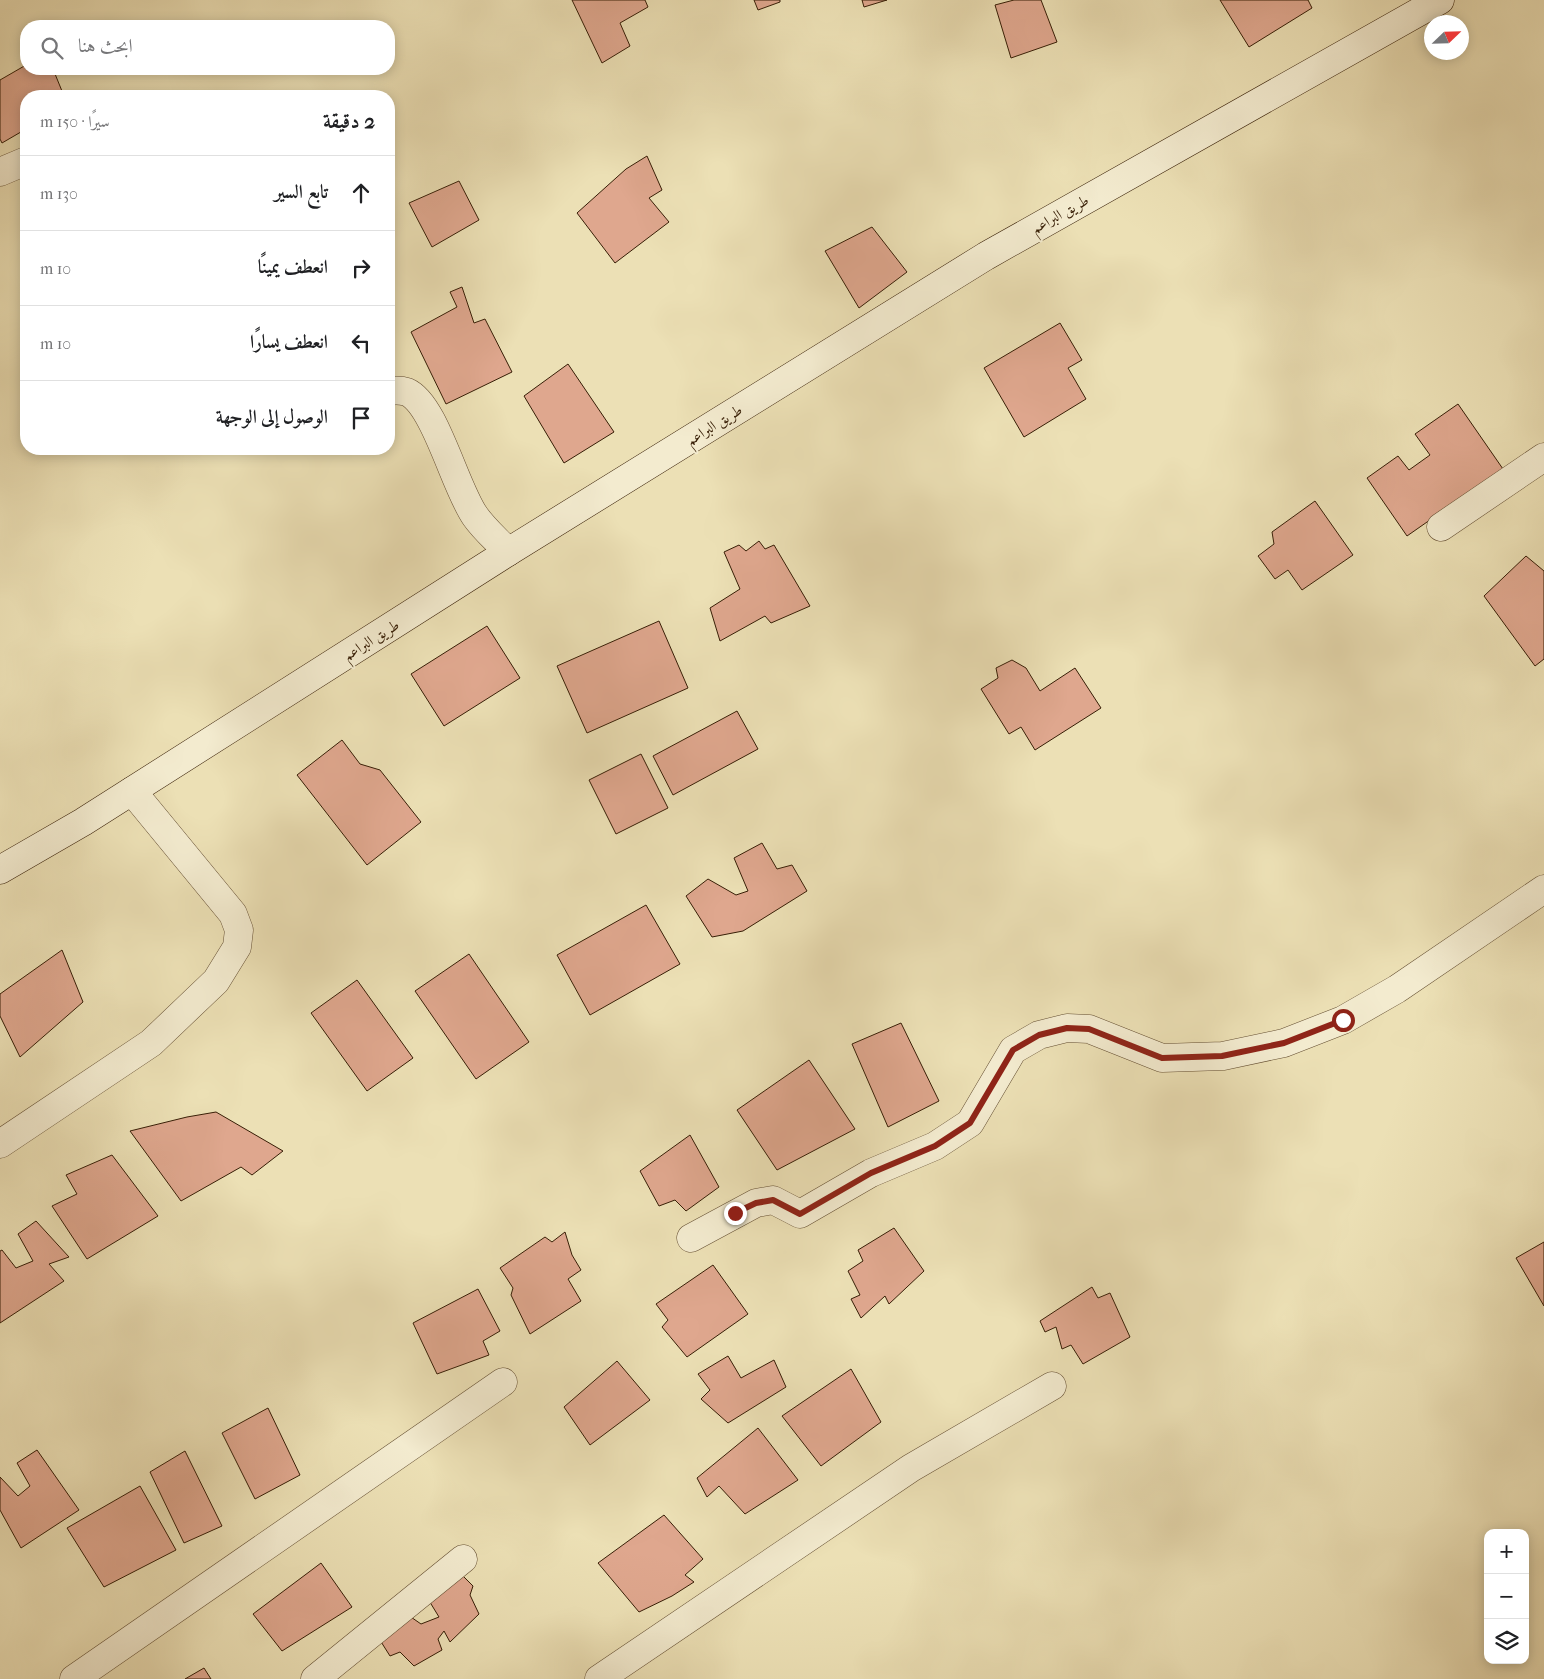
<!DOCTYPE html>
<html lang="ar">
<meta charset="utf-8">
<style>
:root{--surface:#fff;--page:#f2f2f2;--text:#202124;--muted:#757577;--line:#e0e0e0}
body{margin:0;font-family:"IM FELL French Canon",Amiri,serif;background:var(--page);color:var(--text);direction:rtl}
.controls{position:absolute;right:15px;bottom:15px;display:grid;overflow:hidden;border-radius:10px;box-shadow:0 2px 12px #0003}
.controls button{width:45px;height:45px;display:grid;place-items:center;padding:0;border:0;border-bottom:1px solid var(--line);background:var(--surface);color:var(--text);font:25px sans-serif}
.compass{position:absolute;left:1424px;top:15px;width:45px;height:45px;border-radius:50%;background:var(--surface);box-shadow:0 2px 12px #0003;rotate:67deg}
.stop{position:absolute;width:15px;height:15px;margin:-11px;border:4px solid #8f2418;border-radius:50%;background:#fff}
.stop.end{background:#8f2418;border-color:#fff;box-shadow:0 1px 5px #0008}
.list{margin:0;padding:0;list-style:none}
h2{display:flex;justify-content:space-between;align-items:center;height:65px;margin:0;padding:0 20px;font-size:21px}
h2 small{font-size:16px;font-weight:400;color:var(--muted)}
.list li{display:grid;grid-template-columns:32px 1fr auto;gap:15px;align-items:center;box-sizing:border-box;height:75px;padding:0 20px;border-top:1px solid var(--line)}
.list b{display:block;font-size:19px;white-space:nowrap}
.list em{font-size:16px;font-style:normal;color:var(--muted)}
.icon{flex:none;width:28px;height:28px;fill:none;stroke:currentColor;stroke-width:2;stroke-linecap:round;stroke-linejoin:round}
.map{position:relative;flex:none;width:1544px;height:1679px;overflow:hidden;direction:ltr}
.search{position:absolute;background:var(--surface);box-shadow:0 2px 12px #0003;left:20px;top:20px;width:375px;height:55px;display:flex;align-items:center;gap:12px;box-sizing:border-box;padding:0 18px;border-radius:20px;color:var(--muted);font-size:19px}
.panel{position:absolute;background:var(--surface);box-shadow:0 2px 12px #0003;left:20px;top:90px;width:375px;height:365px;border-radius:20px;direction:rtl}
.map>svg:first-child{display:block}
</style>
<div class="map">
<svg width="1544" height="1679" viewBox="0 0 1544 1679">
<rect width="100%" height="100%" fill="#ece0b5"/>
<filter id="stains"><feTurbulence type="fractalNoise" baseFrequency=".004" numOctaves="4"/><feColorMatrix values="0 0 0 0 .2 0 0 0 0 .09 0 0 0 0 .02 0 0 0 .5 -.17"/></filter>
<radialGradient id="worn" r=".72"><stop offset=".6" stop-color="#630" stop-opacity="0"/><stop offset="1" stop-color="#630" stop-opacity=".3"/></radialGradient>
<path fill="#dfa78e" stroke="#371e06" d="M 572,0 L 645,0 L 648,7 L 620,23 L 630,46 L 602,63 Z
M 754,0 L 780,0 L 780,2 L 758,10 Z
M 862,0 L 887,0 L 864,7 Z
M 1014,0 L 1041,0 L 1057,42 L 1011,58 L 995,5 Z
M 1220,0 L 1308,0 L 1312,8 L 1249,47 Z
M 26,65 L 26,69 L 53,69 L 64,96 L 26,96 L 26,129 L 2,143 L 0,139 L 0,80 Z
M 647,156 L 662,190 L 649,198 L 669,222 L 615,263 L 577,213 L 626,169 Z
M 459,181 L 479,220 L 432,247 L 409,203 Z
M 872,227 L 907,272 L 859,308 L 825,251 Z
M 462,287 L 474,323 L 485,319 L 512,372 L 446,404 L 411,332 L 457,307 L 450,292 Z
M 1060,323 L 1082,360 L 1068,368 L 1086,399 L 1024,437 L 984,368 Z
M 568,364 L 614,432 L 564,463 L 524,396 Z
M 1458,404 L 1503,469 L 1407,536 L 1367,478 L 1398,456 L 1409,470 L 1430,455 L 1415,434 Z
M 1315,501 L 1353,555 L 1302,590 L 1288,570 L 1275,579 L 1258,556 L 1274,544 L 1272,532 Z
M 759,541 L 765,549 L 774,545 L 810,606 L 771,623 L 765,616 L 720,641 L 710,608 L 740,589 L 724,552 L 739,545 L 746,551 Z
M 1526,556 L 1544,571 L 1544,659 L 1535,666 L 1484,596 Z
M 659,621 L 688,688 L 587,733 L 557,666 Z
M 487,626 L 520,678 L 444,726 L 411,674 Z
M 1012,660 L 1026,668 L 1040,691 L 1075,668 L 1101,708 L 1035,750 L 1021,727 L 1009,734 L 981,689 L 998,678 L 996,668 Z
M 737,711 L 758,749 L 673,795 L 653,756 Z
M 342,740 L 360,764 L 380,770 L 421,822 L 367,865 L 297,775 Z
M 641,754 L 668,808 L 616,834 L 589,780 Z
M 762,843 L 777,869 L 792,865 L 807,891 L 743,931 L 712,937 L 686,896 L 708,879 L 736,895 L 748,891 L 734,858 Z
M 646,905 L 680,964 L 590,1015 L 557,955 Z
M 62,950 L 83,1002 L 20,1057 L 0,1016 L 0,994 Z
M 469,954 L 529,1042 L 476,1079 L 415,991 Z
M 357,980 L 413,1058 L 367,1091 L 311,1013 Z
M 901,1023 L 939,1101 L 888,1127 L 852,1044 Z
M 809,1060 L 855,1129 L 777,1170 L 737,1110 Z
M 216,1112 L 283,1151 L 252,1175 L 241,1167 L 181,1201 L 130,1131 L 187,1117 Z
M 690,1135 L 719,1187 L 686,1211 L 675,1200 L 659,1206 L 640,1171 Z
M 112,1155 L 158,1216 L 87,1259 L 52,1206 L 77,1194 L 66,1175 Z
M 36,1221 L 69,1257 L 49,1264 L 64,1281 L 0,1323 L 0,1251 L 2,1250 L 16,1268 L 33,1261 L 18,1234 Z
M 894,1228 L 924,1271 L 889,1304 L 885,1296 L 861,1318 L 851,1299 L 860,1295 L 848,1271 L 863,1261 L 858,1250 Z
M 565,1232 L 572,1255 L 581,1270 L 568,1279 L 581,1301 L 530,1334 L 511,1295 L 513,1288 L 500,1268 L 545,1237 L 552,1242 Z
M 1544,1242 L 1544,1306 L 1516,1258 Z
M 713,1265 L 748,1314 L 687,1357 L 662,1327 L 668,1320 L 656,1304 Z
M 1092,1287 L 1098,1298 L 1110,1293 L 1130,1337 L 1083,1364 L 1071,1345 L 1062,1349 L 1056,1327 L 1045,1332 L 1040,1321 Z
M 478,1289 L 500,1331 L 483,1341 L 489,1355 L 437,1374 L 413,1323 Z
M 728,1356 L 741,1378 L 774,1360 L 786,1387 L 728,1423 L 701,1399 L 710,1390 L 698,1374 Z
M 617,1361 L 650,1400 L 590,1445 L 564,1407 Z
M 851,1369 L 881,1422 L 821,1466 L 782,1416 Z
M 268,1408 L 300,1475 L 255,1499 L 222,1433 Z
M 758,1428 L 798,1480 L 745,1514 L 719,1486 L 707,1497 L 697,1478 Z
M 37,1450 L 79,1510 L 21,1548 L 0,1510 L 0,1477 L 18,1496 L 30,1486 L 17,1463 Z
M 185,1451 L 222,1526 L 184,1543 L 150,1472 Z
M 140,1486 L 176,1550 L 104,1587 L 67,1528 Z
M 664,1515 L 703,1559 L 685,1575 L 694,1582 L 672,1596 L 639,1612 L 598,1563 Z
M 321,1563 L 352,1607 L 282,1651 L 253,1614 Z
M 461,1574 L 473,1586 L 470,1595 L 479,1614 L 450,1642 L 444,1631 L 438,1639 L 442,1650 L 414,1666 L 400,1652 L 390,1656 L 378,1637 L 408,1615 L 421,1624 L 439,1617 L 428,1599 Z
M 204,1668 L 211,1679 L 185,1679 Z"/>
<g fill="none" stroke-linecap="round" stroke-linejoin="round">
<g stroke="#644e32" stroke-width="29">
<path id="street" d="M 0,172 L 26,161
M 389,391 C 396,390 401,390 407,392 C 435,404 455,488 475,516 C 484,529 497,540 508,552
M 1441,527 L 1544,457
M 0,1144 L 151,1043 L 216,981 L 237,947 L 239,930 L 233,914 L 132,791
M 691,1238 L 756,1203 L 773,1200 L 800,1214 L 871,1173 L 935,1146 L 970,1123 L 1013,1050 L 1039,1035 L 1067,1028 L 1089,1029 L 1162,1058 L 1223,1056 L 1284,1043 L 1343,1020 L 1397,989 L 1544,889
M 74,1679 L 503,1382
M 315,1679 L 463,1559
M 599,1679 L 911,1468 L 1052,1386"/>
</g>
<g stroke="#371e06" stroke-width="29">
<path id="secondary" d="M 0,870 L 83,822 L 508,552 L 986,256 L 1440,0"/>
</g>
<use href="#street" stroke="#f3ebcf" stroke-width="28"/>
<use href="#secondary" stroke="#f3ebcf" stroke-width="28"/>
</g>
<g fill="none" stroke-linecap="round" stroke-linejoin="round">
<path stroke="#8f2418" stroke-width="6" d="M 735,1213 L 756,1203 L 773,1200 L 800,1214 L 871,1173 L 935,1146 L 970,1123 L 1013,1050 L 1039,1035 L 1067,1028 L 1089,1029 L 1162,1058 L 1222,1056 L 1284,1043 L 1343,1020"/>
</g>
<g text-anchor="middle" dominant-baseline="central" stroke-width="4" stroke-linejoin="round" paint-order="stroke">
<g font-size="15" fill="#371e06" stroke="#f3ebcf">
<text transform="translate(1060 214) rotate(-29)">طريق البراعم</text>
<text transform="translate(714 425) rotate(-32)">طريق البراعم</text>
<text transform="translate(371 640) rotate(-32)">طريق البراعم</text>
</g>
</g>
<rect width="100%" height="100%" filter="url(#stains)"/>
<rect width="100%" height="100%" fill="url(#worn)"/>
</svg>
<div class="controls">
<button>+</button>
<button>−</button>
<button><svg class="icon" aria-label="layers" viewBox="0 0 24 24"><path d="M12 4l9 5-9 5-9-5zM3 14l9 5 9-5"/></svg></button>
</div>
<svg class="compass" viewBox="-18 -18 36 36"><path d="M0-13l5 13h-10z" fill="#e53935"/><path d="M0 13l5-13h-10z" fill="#757577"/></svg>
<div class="stop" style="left:1343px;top:1020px"></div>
<div class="stop end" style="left:735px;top:1213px"></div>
<div class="search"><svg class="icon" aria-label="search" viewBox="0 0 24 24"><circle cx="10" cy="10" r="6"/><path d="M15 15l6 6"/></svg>ابحث هنا</div>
<section class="panel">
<h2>2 دقيقة<small>سيرًا · 150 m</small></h2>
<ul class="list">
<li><svg class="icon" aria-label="ahead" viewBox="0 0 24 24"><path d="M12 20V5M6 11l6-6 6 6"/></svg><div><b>تابع السير</b></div><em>130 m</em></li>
<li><svg class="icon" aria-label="right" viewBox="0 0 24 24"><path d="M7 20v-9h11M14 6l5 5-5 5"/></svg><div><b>انعطف يمينًا</b></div><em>10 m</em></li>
<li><svg class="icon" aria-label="left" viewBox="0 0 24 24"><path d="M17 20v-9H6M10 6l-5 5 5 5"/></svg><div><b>انعطف يسارًا</b></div><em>10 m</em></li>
<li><svg class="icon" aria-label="arrive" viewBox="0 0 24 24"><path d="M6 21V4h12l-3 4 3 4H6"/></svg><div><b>الوصول إلى الوجهة</b></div></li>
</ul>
</section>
</div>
